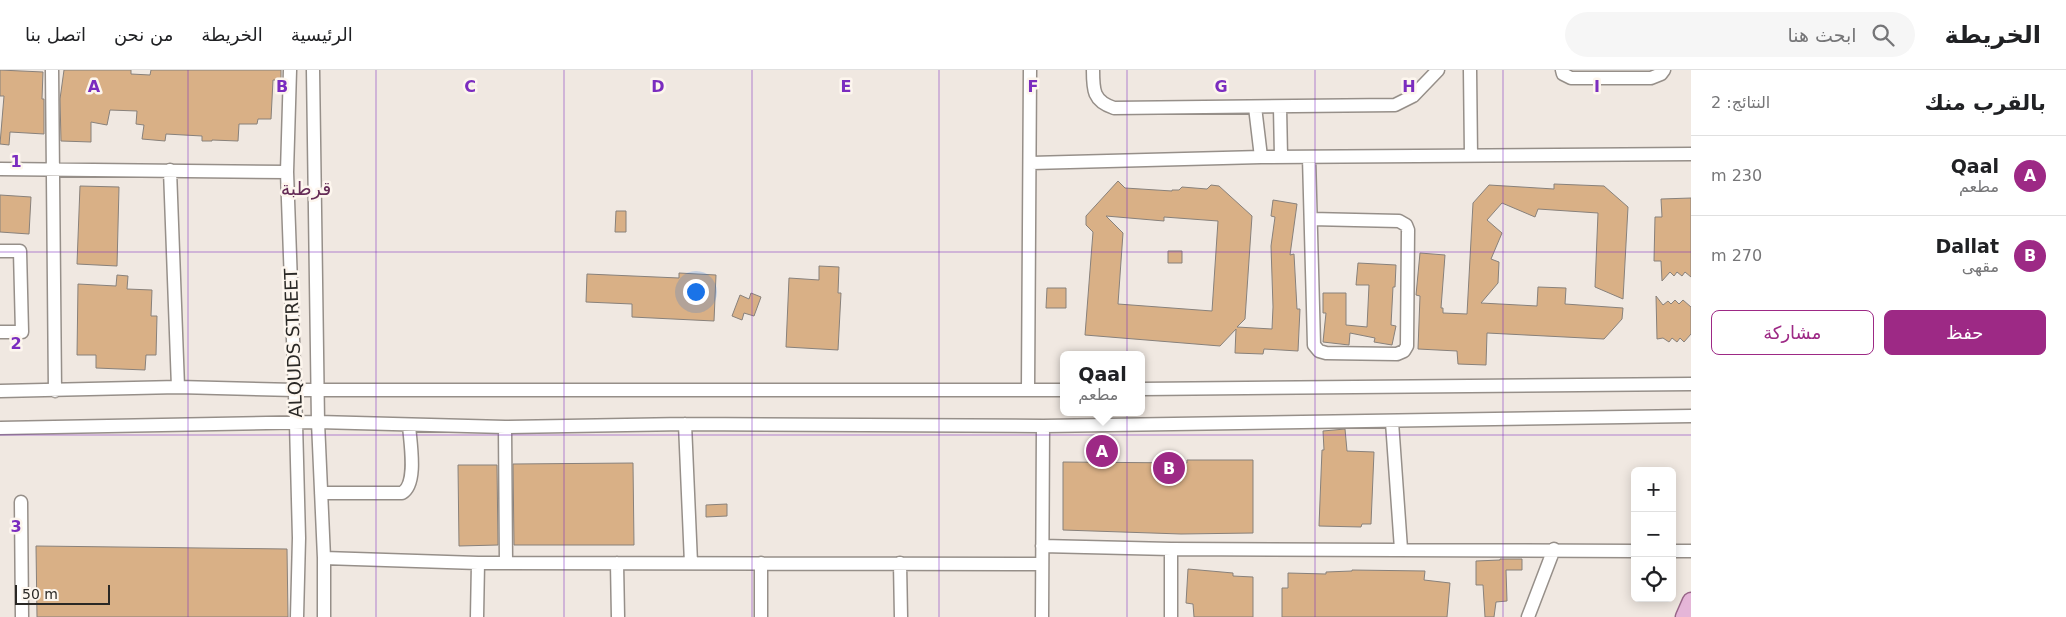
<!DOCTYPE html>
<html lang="ar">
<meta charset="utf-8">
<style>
:root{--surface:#fff;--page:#f6f6f6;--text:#202124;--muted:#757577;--line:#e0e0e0;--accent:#9d2985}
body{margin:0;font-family:"DejaVu Sans","Noto Sans Arabic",sans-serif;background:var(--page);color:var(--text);direction:rtl}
.controls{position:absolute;right:15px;bottom:15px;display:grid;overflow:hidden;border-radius:8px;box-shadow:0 2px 12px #0003}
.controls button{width:45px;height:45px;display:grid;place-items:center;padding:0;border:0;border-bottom:1px solid var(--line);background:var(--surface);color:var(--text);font:25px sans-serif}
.scale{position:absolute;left:15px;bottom:12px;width:95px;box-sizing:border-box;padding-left:5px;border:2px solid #2a2825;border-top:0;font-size:14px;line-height:18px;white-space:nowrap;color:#2a2825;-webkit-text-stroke:4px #fdf6ee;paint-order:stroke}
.you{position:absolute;left:695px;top:221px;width:18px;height:18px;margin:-12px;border:4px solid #fff;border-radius:50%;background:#1a73e8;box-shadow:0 0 0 8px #1a73e833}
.badge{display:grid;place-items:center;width:32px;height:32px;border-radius:50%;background:var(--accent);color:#fff;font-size:16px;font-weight:700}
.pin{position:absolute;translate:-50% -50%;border:2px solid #fff;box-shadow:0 1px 5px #0006}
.popup{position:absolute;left:1060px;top:281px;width:85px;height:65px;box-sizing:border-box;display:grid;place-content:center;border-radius:8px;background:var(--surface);filter:drop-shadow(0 1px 4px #0005);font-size:16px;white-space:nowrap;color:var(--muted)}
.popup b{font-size:19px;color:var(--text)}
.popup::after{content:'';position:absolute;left:50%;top:100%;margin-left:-10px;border:10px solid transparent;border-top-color:var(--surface)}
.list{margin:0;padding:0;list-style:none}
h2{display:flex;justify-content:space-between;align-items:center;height:65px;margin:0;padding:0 20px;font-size:21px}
h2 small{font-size:16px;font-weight:400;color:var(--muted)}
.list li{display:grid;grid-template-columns:32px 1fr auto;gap:15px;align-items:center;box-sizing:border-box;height:80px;padding:0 20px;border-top:1px solid var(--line)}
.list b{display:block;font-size:19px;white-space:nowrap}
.list p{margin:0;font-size:16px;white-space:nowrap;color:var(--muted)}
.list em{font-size:16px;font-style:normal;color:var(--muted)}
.actions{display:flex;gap:10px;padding:15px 20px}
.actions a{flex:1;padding:11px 0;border:1px solid var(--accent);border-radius:8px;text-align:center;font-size:18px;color:var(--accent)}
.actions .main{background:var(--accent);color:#fff}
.icon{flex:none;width:28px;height:28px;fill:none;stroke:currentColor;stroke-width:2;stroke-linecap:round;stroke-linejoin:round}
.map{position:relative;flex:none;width:1691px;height:547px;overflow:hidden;direction:ltr}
header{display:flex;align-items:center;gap:30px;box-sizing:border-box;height:70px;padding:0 25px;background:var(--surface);border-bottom:1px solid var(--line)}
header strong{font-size:24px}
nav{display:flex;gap:28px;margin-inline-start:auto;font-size:18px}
.search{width:350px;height:45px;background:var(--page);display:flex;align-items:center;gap:12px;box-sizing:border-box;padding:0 18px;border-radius:28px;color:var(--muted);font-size:19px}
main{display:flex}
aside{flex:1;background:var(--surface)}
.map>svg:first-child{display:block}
</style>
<header>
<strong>الخريطة</strong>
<div class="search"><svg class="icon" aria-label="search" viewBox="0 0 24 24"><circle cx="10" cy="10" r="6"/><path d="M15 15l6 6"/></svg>ابحث هنا</div>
<nav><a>الرئيسية</a><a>الخريطة</a><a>من نحن</a><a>اتصل بنا</a></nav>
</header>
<main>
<aside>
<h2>بالقرب منك<small>النتائج: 2</small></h2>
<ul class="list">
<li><span class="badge">A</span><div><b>Qaal</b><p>مطعم</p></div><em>230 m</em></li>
<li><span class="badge">B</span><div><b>Dallat</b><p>مقهى</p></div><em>270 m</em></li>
</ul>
<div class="actions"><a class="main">حفظ</a><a>مشاركة</a></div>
</aside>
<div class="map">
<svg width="1691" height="547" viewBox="0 0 1691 547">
<rect width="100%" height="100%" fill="#f0e8e1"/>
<path fill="#d9b086" stroke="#88817b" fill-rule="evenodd" d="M 0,0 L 43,2 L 42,29 L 44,29 L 44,64 L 10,62 L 9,75 L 0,74 L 4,26 L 0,26 Z
M 64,0 L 131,0 L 131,4 L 150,5 L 151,0 L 281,0 L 281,10 L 273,10 L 271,49 L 258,49 L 257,54 L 239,54 L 238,71 L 212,70 L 212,71 L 202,71 L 202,66 L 166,64 L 165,71 L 142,69 L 144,55 L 136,54 L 137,41 L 110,40 L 107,55 L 91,52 L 91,72 L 61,71 L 60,29 Z
M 1118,111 L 1125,118 L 1172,121 L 1172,120 L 1179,120 L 1182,117 L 1207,119 L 1211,115 L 1219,116 L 1252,146 L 1245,249 L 1237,257 L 1272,259 L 1273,237 L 1271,176 L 1275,147 L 1271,146 L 1273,130 L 1297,134 L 1290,185 L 1294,184 L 1297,239 L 1300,239 L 1298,281 L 1264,279 L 1263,284 L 1235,283 L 1236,259 L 1220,276 L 1085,265 L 1093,162 L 1086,155 L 1086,146 ZM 1106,146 L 1164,151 L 1164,147 L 1218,151 L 1212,241 L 1118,234 L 1123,163 Z
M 1554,114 L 1604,116 L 1628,137 L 1623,229 L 1595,217 L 1598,143 L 1538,139 L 1535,147 L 1502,133 L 1487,150 L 1502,163 L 1491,189 L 1499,192 L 1498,213 L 1481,233 L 1537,236 L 1538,217 L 1566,218 L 1565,234 L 1623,238 L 1622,249 L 1604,269 L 1487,263 L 1486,295 L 1458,294 L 1457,281 L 1418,279 L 1420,226 L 1416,225 L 1420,183 L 1445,185 L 1441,238 L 1443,238 L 1443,243 L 1467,244 L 1473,133 L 1489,115 L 1554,119 Z
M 80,116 L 119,117 L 117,196 L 77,194 Z
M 0,125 L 31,127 L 29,164 L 0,162 Z
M 1691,128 L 1691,207 L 1685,202 L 1682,206 L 1677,202 L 1674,206 L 1670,202 L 1662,211 L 1661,191 L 1654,191 L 1655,147 L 1662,147 L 1661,129 Z
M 616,141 L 626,141 L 626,162 L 615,162 Z
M 1168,181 L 1182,181 L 1182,193 L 1168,193 Z
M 1358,193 L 1396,195 L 1395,217 L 1393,217 L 1391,255 L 1396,256 L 1392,275 L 1374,272 L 1375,268 L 1350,263 L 1349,275 L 1323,272 L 1326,243 L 1323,243 L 1323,223 L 1346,223 L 1346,255 L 1367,257 L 1369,215 L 1356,215 Z
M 819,196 L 839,197 L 838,223 L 841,223 L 838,280 L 786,277 L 789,208 L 819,210 Z
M 679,203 L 716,205 L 714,251 L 632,247 L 632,234 L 586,232 L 587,204 L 679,208 Z
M 117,205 L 128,206 L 127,219 L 152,220 L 151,246 L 157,246 L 156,285 L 146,285 L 145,300 L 96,298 L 96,285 L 77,285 L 78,214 L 116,216 Z
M 1047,218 L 1066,218 L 1066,238 L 1046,238 Z
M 751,223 L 761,227 L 754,246 L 744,243 L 742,250 L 732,246 L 740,225 L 749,229 Z
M 1656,226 L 1663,235 L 1668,231 L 1671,234 L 1675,230 L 1679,234 L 1683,230 L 1691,237 L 1691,264 L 1684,272 L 1680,268 L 1677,272 L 1672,268 L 1669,272 L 1663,268 L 1657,269 Z
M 1345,359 L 1347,381 L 1374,382 L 1371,454 L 1362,454 L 1361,457 L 1319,456 L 1322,380 L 1324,380 L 1323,361 Z
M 1187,390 L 1253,390 L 1253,463 L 1181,464 L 1063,460 L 1063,392 L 1187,393 Z
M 633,393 L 634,475 L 514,475 L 513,394 Z
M 458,395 L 497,395 L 498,475 L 459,476 Z
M 727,434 L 727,446 L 706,447 L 706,435 Z
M 36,476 L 287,479 L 288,547 L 37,547 Z
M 1500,489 L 1522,489 L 1522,500 L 1506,500 L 1507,531 L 1496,532 L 1494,547 L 1485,547 L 1483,515 L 1476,515 L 1476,491 L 1500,490 Z
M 1188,499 L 1233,503 L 1233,506 L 1253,507 L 1253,547 L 1194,547 L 1193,534 L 1186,533 Z
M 1352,500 L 1425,501 L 1424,510 L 1450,513 L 1447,547 L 1282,547 L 1282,518 L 1288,518 L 1288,503 L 1326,504 L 1326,502 L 1352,501 Z"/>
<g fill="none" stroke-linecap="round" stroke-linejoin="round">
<g stroke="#968f89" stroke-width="15">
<path id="minor" d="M 52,0 L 55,321
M 290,0 L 287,102 L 296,353 L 299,468 L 297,547
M 313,0 L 318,352 L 324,488 L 324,547
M 1093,0 C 1093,20 1093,31 1114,38 L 1395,35 L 1413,26 L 1438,0
M 1470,0 L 1471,85
M 1562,0 L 1563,4 L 1571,8 L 1651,8 L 1661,4 L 1664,0
M 1255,37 L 1261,87
M 1280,37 L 1281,87
M 1309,87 L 1314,275 L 1319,281 L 1326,283 L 1397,284 L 1404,281 L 1407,276 L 1408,160 L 1406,155 L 1399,151 L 1311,149
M 1031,93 L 1261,87 L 1691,84
M 0,99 L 287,102
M 170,100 L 178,317
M 0,181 L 20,181 L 22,262 L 0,262
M 1141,319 L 1691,314
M 1028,320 L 1030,0
M 0,321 L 178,317 L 295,320 L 1063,320
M 1392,352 L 1401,479
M 685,354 L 691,493
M 505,357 L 506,493
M 0,358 L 318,352 L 505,357 L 685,354 L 1043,356 L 1691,346
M 321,423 L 402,423 C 418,414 410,372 409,355
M 21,432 L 22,547
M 1042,476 L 1171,479 L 1635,481
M 1672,481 L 1691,481
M 324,488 L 478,493 L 1042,494
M 617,493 L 618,547
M 900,493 L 901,547
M 477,547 L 478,493
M 761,547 L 761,493
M 1042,547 L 1043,356
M 1171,547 L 1171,479
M 1528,547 L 1554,479"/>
</g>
<g stroke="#986588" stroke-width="19">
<path id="major" d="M 1684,547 L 1691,531"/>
</g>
<use href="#minor" stroke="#fff" stroke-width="12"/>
<use href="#major" stroke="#e5b6d8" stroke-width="16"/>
</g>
<path fill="none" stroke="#7b2cbf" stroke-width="1" stroke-opacity="0.55" d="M 188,0 L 188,547M 376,0 L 376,547M 564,0 L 564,547M 752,0 L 752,547M 939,0 L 939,547M 1127,0 L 1127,547M 1315,0 L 1315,547M 1503,0 L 1503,547M 0,182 L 1691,182M 0,365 L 1691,365"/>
<g text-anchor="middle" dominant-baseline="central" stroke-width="5" stroke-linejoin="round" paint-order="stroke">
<g font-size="18" fill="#2a2825" stroke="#fdf6ee">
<text transform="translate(293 273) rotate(-92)">ALQUDS STREET</text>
</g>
<g font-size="19" fill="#652c57" stroke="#fdf6ee">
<text x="306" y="118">قرطبة</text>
</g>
</g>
<g font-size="16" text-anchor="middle" font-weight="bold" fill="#7b2cbf" stroke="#fdf6ee" stroke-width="5" stroke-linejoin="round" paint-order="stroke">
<text x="94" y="22">A</text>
<text x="282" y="22">B</text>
<text x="470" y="22">C</text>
<text x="658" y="22">D</text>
<text x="846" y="22">E</text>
<text x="1033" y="22">F</text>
<text x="1221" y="22">G</text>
<text x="1409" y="22">H</text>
<text x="1597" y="22">I</text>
<text x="16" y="97">1</text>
<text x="16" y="279">2</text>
<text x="16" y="462">3</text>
</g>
</svg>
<div class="controls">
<button>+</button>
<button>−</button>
<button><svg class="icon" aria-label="locate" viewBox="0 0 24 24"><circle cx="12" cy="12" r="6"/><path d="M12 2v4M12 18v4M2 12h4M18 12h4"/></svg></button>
</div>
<div class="scale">50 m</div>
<div class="you"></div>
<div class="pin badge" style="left:1102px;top:381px">A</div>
<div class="popup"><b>Qaal</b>مطعم</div>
<div class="pin badge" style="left:1169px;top:398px">B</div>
</div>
</main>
